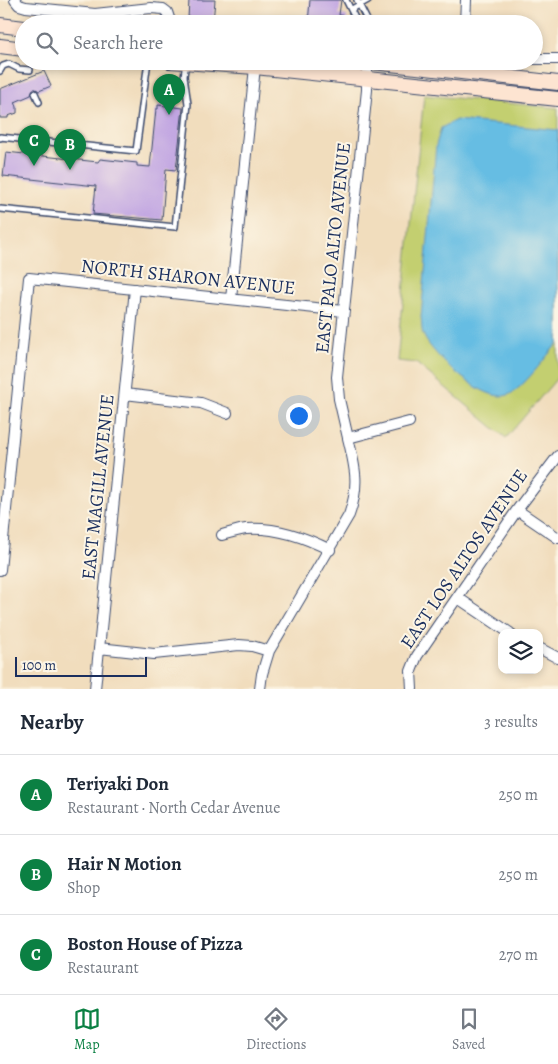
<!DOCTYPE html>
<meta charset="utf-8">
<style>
:root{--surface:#fff;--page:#f6f6f7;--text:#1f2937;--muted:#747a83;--line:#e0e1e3;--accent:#0b8043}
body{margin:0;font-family:Alegreya,serif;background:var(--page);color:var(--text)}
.controls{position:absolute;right:15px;bottom:15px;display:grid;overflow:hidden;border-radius:10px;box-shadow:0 2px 8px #0003}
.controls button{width:45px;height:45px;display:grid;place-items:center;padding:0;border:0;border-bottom:1px solid var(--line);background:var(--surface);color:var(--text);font:25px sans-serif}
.scale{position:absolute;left:15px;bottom:12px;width:132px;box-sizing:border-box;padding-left:5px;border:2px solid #1b2f5e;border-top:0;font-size:14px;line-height:18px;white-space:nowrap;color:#1b2f5e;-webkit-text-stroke:4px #fcf5e5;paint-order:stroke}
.you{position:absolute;left:298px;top:415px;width:18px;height:18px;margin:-12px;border:4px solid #fff;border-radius:50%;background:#1a73e8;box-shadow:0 0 0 8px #1a73e833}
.badge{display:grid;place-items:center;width:32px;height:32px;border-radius:50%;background:var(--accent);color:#fff;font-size:16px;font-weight:700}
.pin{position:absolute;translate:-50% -41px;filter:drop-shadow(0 1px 2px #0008)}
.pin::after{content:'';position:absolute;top:26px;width:18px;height:15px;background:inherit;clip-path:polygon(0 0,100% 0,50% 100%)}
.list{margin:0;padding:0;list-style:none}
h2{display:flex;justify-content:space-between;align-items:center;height:65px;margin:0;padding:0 20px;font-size:21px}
h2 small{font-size:16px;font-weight:400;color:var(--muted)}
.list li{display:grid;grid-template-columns:32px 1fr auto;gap:15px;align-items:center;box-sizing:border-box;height:80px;padding:0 20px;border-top:1px solid var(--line)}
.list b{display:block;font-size:19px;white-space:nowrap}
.list p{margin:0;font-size:16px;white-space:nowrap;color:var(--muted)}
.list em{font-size:16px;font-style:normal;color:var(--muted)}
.icon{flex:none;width:28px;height:28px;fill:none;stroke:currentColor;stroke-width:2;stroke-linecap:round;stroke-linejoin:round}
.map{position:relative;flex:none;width:558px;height:689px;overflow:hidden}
.search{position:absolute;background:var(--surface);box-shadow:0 2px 8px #0003;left:15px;right:15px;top:15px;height:55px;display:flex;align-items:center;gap:12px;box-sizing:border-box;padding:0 18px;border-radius:28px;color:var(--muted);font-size:19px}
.sheet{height:305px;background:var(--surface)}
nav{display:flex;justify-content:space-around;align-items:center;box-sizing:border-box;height:70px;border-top:1px solid var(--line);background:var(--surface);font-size:14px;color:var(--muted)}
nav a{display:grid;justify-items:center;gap:2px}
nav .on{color:var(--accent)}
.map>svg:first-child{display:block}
</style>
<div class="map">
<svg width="558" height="689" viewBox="0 0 558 689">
<rect width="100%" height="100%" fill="#fcf5e5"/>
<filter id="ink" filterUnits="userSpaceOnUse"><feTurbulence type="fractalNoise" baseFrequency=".02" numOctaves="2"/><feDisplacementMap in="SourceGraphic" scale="10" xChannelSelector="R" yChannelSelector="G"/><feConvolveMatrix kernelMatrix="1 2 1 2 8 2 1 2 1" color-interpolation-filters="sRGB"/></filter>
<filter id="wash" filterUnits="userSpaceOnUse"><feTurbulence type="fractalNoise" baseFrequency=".0096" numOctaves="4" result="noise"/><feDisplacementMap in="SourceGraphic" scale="20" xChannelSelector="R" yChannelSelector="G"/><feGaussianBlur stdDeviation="1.12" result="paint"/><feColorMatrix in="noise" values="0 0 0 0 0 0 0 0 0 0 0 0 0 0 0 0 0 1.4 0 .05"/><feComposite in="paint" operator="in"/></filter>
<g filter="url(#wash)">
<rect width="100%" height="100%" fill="#f1ddbd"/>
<path fill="#c3cf70" stroke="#6f7f67" d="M 424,95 L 558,108 L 558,377 L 506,438 L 416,363 L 397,361 Z"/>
<path fill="#66bde3" stroke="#4076a0" d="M 456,120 L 558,130 L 558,343 C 547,355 522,390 508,395 C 485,404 432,355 424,336 C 421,331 422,323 421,317 L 436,145 L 441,128 Z"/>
<g id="blocks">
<path fill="#c1a5e2" d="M 189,0 L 215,0 L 213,22 L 211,21 L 211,24 L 193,24 L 193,19 L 188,19 Z
M 310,0 L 341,0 L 339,15 L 347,16 L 346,24 L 308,24 Z
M 44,71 L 51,86 L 39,91 L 36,89 L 33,89 L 31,95 L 15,102 L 17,107 L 17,113 L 8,116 L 8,118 L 0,118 L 0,89 Z
M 158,105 L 183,108 L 176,170 L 166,169 L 162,220 L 93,214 L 96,186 L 3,176 L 6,152 L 98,162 L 100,159 L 137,163 L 137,166 L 150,167 L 156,109 L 158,109 Z"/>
</g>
</g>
<g filter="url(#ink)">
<use href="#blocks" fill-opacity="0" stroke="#3b496c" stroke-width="1"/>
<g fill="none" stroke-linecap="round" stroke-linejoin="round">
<g stroke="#3b496c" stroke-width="8">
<path id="service" d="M 346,0 L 358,24
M 357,0 L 369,24
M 352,9 L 368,0
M 0,71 L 3,66 L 9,64 L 19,69 L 30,70
M 35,93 L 39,102
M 0,138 L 0,137 L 136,151 L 148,61
M 0,209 L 175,227 L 188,104 L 184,76 L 186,63"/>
</g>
<g stroke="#3b496c" stroke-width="12">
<path id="minor" d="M 15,0 L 19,5 L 26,7 L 95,14 L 151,8 L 163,9 L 167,12 L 171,24
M 465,24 L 466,0
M 534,59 L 558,59
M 231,299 L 255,67
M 125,394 L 201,403 L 227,413
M 348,438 L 339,399 L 337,377 L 367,90 L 367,62
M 517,510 L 558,538
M 222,535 C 230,533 238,530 246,529 C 276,527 303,536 330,550
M 0,570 L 29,278 L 344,311
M 458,598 L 510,633
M 99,648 L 154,654 L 239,645 L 252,646 L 269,651
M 539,648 L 558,658
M 95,689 L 135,289
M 260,689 L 262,674 L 269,651 L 349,515 C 360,485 355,467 348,438 L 409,422
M 412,689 L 411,671 L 417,656 L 517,510 L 558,456"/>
</g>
<g stroke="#3b496c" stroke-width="16">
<path id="secondary" d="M 0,25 L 24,28
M 0,46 L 24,49
M 169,61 L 255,67 L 558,99
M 364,61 L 558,83"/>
</g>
<use href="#service" stroke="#fff" stroke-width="5"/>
<use href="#minor" stroke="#fff" stroke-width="10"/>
<use href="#secondary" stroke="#fde4d1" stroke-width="14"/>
</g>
</g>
<g text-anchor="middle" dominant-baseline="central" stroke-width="4" stroke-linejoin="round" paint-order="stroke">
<g font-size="19" fill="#1b2f5e" stroke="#fcf5e5">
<text transform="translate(333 248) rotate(-84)">EAST PALO ALTO AVENUE</text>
<text transform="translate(188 277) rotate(6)">NORTH SHARON AVENUE</text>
<text transform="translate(98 487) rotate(-84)">EAST MAGILL AVENUE</text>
<text transform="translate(464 559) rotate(-56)">EAST LOS ALTOS AVENUE</text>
</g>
</g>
</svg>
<div class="controls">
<button><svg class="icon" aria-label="layers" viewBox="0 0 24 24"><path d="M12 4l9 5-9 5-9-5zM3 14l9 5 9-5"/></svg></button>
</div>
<div class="scale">100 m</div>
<div class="you"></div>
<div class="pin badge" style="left:169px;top:115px">A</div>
<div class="pin badge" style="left:70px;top:170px">B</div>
<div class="pin badge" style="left:34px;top:166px">C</div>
<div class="search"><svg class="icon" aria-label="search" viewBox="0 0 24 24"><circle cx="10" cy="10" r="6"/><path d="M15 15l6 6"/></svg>Search here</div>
</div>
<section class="sheet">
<h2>Nearby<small>3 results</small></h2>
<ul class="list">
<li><span class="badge">A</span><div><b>Teriyaki Don</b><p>Restaurant · North Cedar Avenue</p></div><em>250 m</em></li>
<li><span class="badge">B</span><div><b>Hair N Motion</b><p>Shop</p></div><em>250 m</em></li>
<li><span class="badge">C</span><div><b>Boston House of Pizza</b><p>Restaurant</p></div><em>270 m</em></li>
</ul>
</section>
<nav>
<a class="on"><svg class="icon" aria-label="map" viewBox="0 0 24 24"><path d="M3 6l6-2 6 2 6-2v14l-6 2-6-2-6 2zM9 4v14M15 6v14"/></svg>Map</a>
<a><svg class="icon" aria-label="directions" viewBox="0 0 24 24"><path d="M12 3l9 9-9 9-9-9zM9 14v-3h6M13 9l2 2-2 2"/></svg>Directions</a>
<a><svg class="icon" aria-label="saved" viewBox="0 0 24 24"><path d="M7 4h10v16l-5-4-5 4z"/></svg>Saved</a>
</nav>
